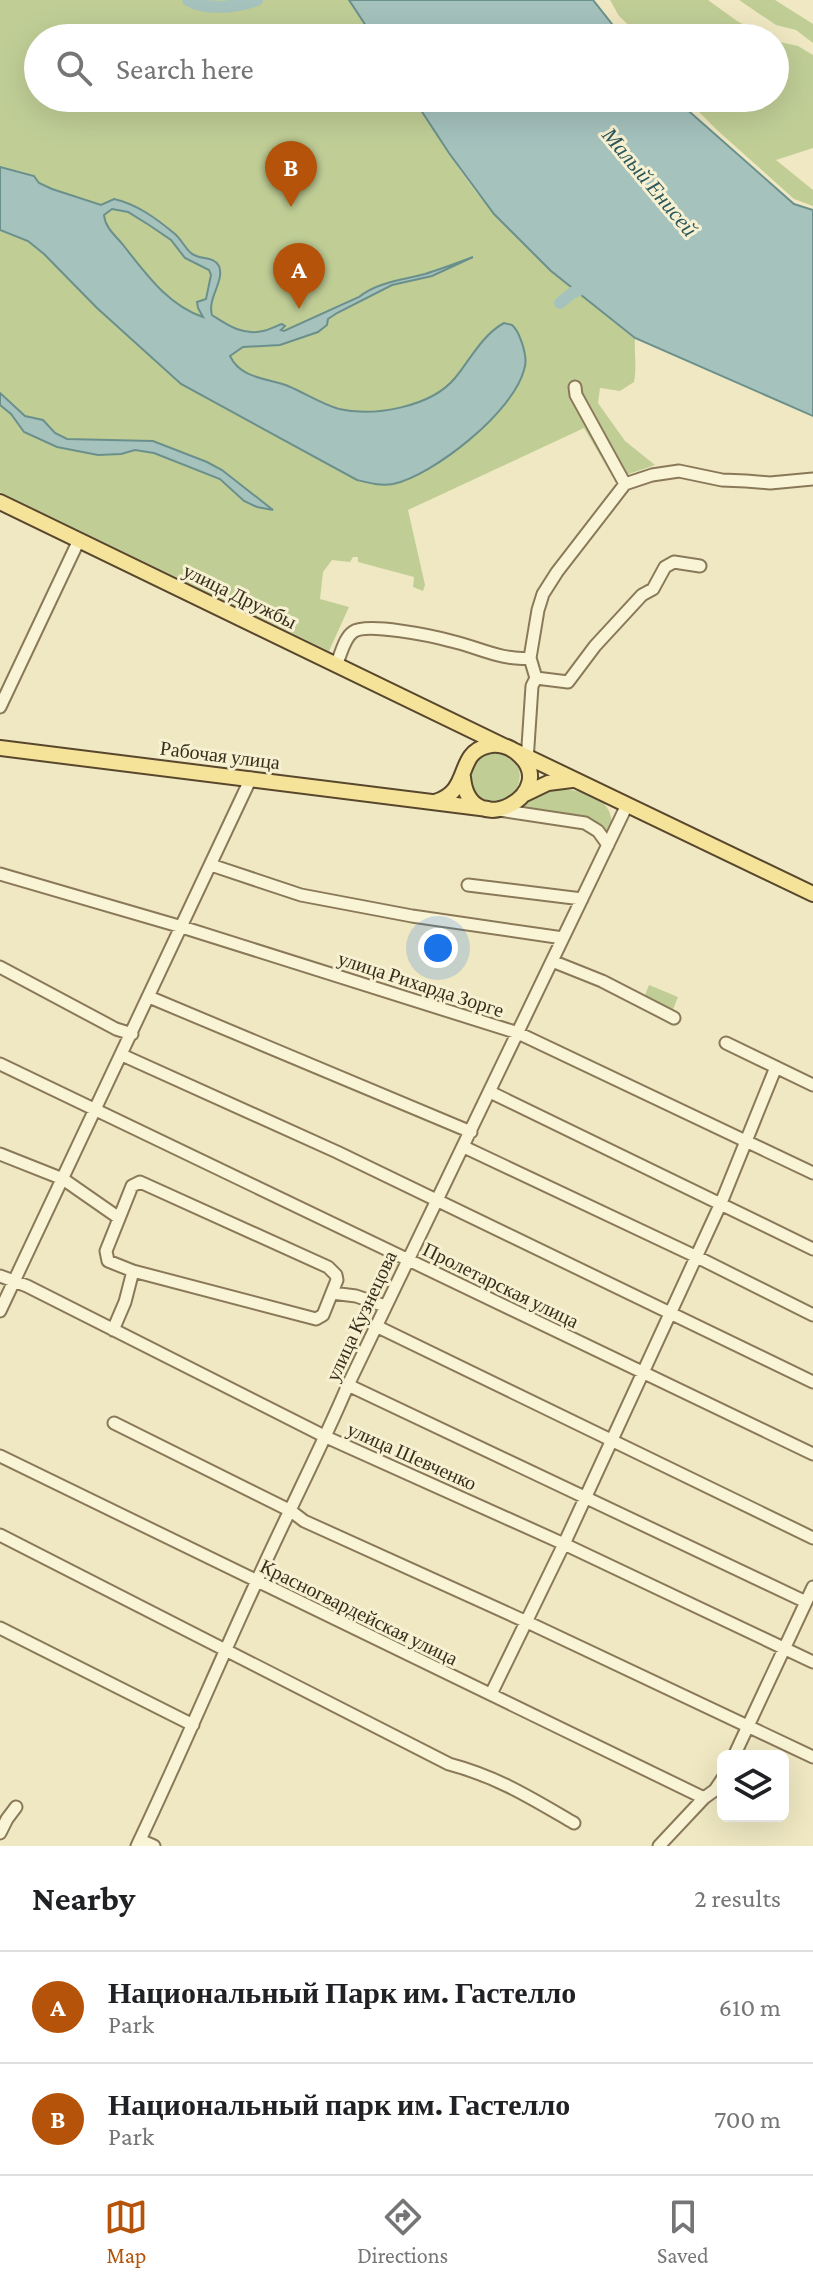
<!DOCTYPE html>
<meta charset="utf-8">
<style>
:root{--surface:#fff;--page:#f2f2f2;--text:#202124;--muted:#757577;--line:#e0e0e0;--accent:#b45309}
body{margin:0;font-family:"Crimson Pro",serif;background:var(--page);color:var(--text)}
.controls{position:absolute;right:24px;bottom:24px;display:grid;overflow:hidden;border-radius:12px;box-shadow:0 8px 32px #0002}
.controls button{width:72px;height:72px;display:grid;place-items:center;padding:0;border:0;border-bottom:2px solid var(--line);background:var(--surface);color:var(--text);font:40px sans-serif}
.you{position:absolute;left:438px;top:948px;width:28px;height:28px;margin:-20px;border:6px solid #fff;border-radius:50%;background:#1a73e8;box-shadow:0 0 0 12px #1a73e833}
.badge{display:grid;place-items:center;width:52px;height:52px;border-radius:50%;background:var(--accent);color:#fff;font-size:26px;font-weight:700}
.pin{position:absolute;translate:-50% -66px;filter:drop-shadow(0 2px 4px #0008)}
.pin::after{content:'';position:absolute;top:42px;width:28px;height:24px;background:inherit;clip-path:polygon(0 0,100% 0,50% 100%)}
.list{margin:0;padding:0;list-style:none}
h2{display:flex;justify-content:space-between;align-items:center;height:104px;margin:0;padding:0 32px;font-size:34px}
h2 small{font-size:26px;font-weight:400;color:var(--muted)}
.list li{display:grid;grid-template-columns:52px 1fr auto;gap:24px;align-items:center;box-sizing:border-box;height:112px;padding:0 32px;border-top:2px solid var(--line)}
.list b{display:block;font-size:30px;white-space:nowrap}
.list p{margin:0;font-size:26px;white-space:nowrap;color:var(--muted)}
.list em{font-size:26px;font-style:normal;color:var(--muted)}
.icon{flex:none;width:44px;height:44px;fill:none;stroke:currentColor;stroke-width:2;stroke-linecap:round;stroke-linejoin:round}
.map{position:relative;flex:none;width:813px;height:1846px;overflow:hidden}
.search{position:absolute;background:var(--surface);box-shadow:0 8px 32px #0002;left:24px;right:24px;top:24px;height:88px;display:flex;align-items:center;gap:20px;box-sizing:border-box;padding:0 28px;border-radius:44px;color:var(--muted);font-size:30px}
.sheet{height:328px;background:var(--surface)}
nav{display:flex;justify-content:space-around;align-items:center;box-sizing:border-box;height:112px;border-top:2px solid var(--line);background:var(--surface);font-size:22px;color:var(--muted)}
nav a{display:grid;justify-items:center;gap:4px}
nav .on{color:var(--accent)}
.map>svg:first-child{display:block}
</style>
<div class="map">
<svg width="813" height="1846" viewBox="0 0 813 1846">
<rect width="100%" height="100%" fill="#efe8c2"/>
<path fill="#c0ce96" d="M 0,0 L 349,0 L 374,38 L 38,38 L 38,98 L 413,98 C 439,137 464,180 495,215 C 537,262 586,299 635,338 C 634,352 637,368 634,382 L 620,391 L 600,388 L 598,403 L 625,441 L 655,465 L 614,479 L 584,428 L 408,510 L 425,585 L 423,591 L 413,587 L 414,577 L 358,562 L 358,557 L 353,557 L 350,562 L 332,560 L 323,572 L 320,599 L 349,607 L 329,651 L 0,492 Z
M 610,0 L 708,0 L 737,21 L 769,38 L 642,38 L 619,16 Z
M 739,0 L 775,0 L 813,24 L 813,43 L 796,30 L 776,25 Z
M 775,41 L 798,46 L 813,55 L 813,148 L 776,160 L 813,190 L 813,206 L 794,199 L 717,130 L 685,98 L 775,98 Z
M 492,751 C 552,758 501,842 467,783 L 475,758 Z
M 557,789 C 575,789 607,795 611,817 C 613,824 611,830 611,837 L 603,825 L 596,822 L 517,809 L 532,798 Z
M 649,985 L 678,997 L 672,1012 L 643,1000 Z"/>
<path fill="#a5c2bd" stroke="#6b908c" stroke-width="2" fill-rule="evenodd" d="M 349,0 L 593,0 L 623,38 L 374,38 Z
M 413,98 L 674,98 L 794,204 L 813,210 L 813,416 L 635,338 L 551,271 L 494,214 L 449,153 Z
M 0,167 L 34,176 L 39,183 L 52,189 L 101,205 L 114,199 C 137,204 157,219 175,234 C 181,239 185,248 191,253 C 200,261 213,255 219,266 C 225,281 207,298 212,315 C 226,324 242,336 263,331 C 269,330 276,326 282,324 L 285,326 L 281,330 L 284,331 L 359,297 C 377,282 403,280 425,274 C 441,269 457,263 473,257 L 432,276 L 392,285 L 337,313 L 328,319 L 327,325 L 318,332 L 280,345 L 243,347 L 230,356 C 241,379 267,378 288,386 C 305,393 321,404 339,409 C 374,417 431,407 455,378 C 470,360 482,335 504,323 L 512,325 C 519,331 520,338 523,346 C 525,354 527,362 524,370 C 513,412 434,475 393,484 C 380,486 369,483 357,480 L 181,384 L 97,308 L 44,254 L 28,241 L 0,230 ZM 112,209 L 128,212 L 149,225 L 171,240 L 185,258 L 209,270 L 211,275 L 206,299 L 197,302 L 198,308 L 203,317 C 168,305 146,274 124,246 C 116,236 105,228 104,215 Z
M 0,393 L 25,416 L 43,420 L 55,433 L 67,439 L 153,441 L 207,462 L 222,470 L 273,510 L 257,507 L 244,501 L 220,479 L 154,453 L 135,450 L 121,454 L 98,455 L 57,447 L 24,432 L 11,414 L 0,405 Z"/>
<g fill="none" stroke-linecap="round" stroke-linejoin="round">
<path stroke="#a5c2bd" stroke-width="12" d="M 188,0 C 207,11 237,7 257,0
M 560,303 L 572,293 L 591,285"/>
<g stroke="#8a7959" stroke-width="15">
<path id="minor" d="M 575,387 L 576,395 L 625,484
M 336,665 C 341,655 344,638 353,632 C 366,622 433,636 451,641 C 478,647 502,661 530,658
M 536,678 L 530,658 L 538,610 L 543,594 L 557,572 L 625,484 L 652,475 L 679,471 L 722,480 L 746,481 L 770,483 L 813,479
M 536,678 L 568,682 L 595,646 L 642,595 L 653,589 L 665,567 L 674,562 L 700,566
M 0,707 L 79,540
M 527,761 L 532,686 L 536,678
M 499,810 L 585,823 L 598,831 L 608,845
M 211,865 L 301,895 L 412,916 L 563,938
M 0,874 L 182,927 L 518,1033 L 813,1173
M 468,885 L 582,899
M 552,961 L 602,981 L 674,1018
M 0,967 L 116,1029 L 132,1034
M 149,997 L 471,1132
M 726,1043 L 813,1085
M 122,1055 L 337,1152 L 813,1382
M 0,1064 L 813,1454
M 490,1092 L 813,1249
M 464,1147 L 695,1256 L 813,1315
M 0,1154 L 63,1179 L 119,1218
M 0,1276 L 27,1286 L 326,1437 L 564,1544 L 813,1662
M 332,1293 L 356,1296 L 385,1306
M 0,1311 L 251,778
M 376,1326 L 813,1538
M 113,1330 L 125,1302 L 133,1271 L 316,1319 L 323,1315 L 337,1280 L 336,1275 L 328,1267 L 140,1182 L 132,1186 L 106,1251 L 108,1261 L 133,1271
M 348,1385 L 806,1602
M 114,1423 L 291,1511 L 304,1521 L 527,1622 L 813,1757
M 0,1456 L 704,1798
M 0,1535 L 449,1764 C 498,1777 531,1798 574,1823
M 0,1628 L 193,1725
M 491,1694 L 564,1544 L 721,1203 L 776,1067
M 734,1756 L 813,1587
M 0,1833 L 7,1819 L 16,1807
M 140,1840 L 154,1846
M 137,1846 C 178,1760 215,1672 255,1585 C 285,1518 319,1453 348,1385 L 627,805
M 659,1846 L 704,1798 L 715,1790 L 723,1778"/>
</g>
<g stroke="#58462d" stroke-width="18">
<path id="major" d="M 0,502 L 504,746
M 0,748 L 488,809
M 513,750 L 813,894
M 523,795 L 548,783 L 572,780
M 435,802 C 472,791 455,754 487,746 C 497,743 509,746 517,753 C 564,792 469,845 463,777"/>
</g>
<use href="#minor" stroke="#faf4d6" stroke-width="11"/>
<use href="#major" stroke="#f4e399" stroke-width="14"/>
</g>
<g text-anchor="middle" dominant-baseline="central" stroke-width="6" stroke-linejoin="round" paint-order="stroke">
<g font-size="20" fill="#392e1d" stroke="#f7f1d2">
<text transform="translate(240 596) rotate(26)">улица Дружбы</text>
<text transform="translate(220 755) rotate(7)">Рабочая улица</text>
<text transform="translate(421 984) rotate(18)">улица Рихарда Зорге</text>
<text transform="translate(501 1285) rotate(26)">Пролетарская улица</text>
<text transform="translate(361 1316) rotate(-65)">улица Кузнецова</text>
<text transform="translate(412 1456) rotate(24)">улица Шевченко</text>
<text transform="translate(359 1612) rotate(26)">Красногвардейская улица</text>
</g>
<g font-size="22" font-style="italic" fill="#2c575a" stroke="#f7f1d2">
<text transform="translate(650 182) rotate(50)">Малый Енисей</text>
</g>
</g>
</svg>
<div class="controls">
<button><svg class="icon" aria-label="layers" viewBox="0 0 24 24"><path d="M12 4l9 5-9 5-9-5zM3 14l9 5 9-5"/></svg></button>
</div>
<div class="you"></div>
<div class="pin badge" style="left:299px;top:309px">A</div>
<div class="pin badge" style="left:291px;top:207px">B</div>
<div class="search"><svg class="icon" aria-label="search" viewBox="0 0 24 24"><circle cx="10" cy="10" r="6"/><path d="M15 15l6 6"/></svg>Search here</div>
</div>
<section class="sheet">
<h2>Nearby<small>2 results</small></h2>
<ul class="list">
<li><span class="badge">A</span><div><b>Национальный Парк им. Гастелло</b><p>Park</p></div><em>610 m</em></li>
<li><span class="badge">B</span><div><b>Национальный парк им. Гастелло</b><p>Park</p></div><em>700 m</em></li>
</ul>
</section>
<nav>
<a class="on"><svg class="icon" aria-label="map" viewBox="0 0 24 24"><path d="M3 6l6-2 6 2 6-2v14l-6 2-6-2-6 2zM9 4v14M15 6v14"/></svg>Map</a>
<a><svg class="icon" aria-label="directions" viewBox="0 0 24 24"><path d="M12 3l9 9-9 9-9-9zM9 14v-3h6M13 9l2 2-2 2"/></svg>Directions</a>
<a><svg class="icon" aria-label="saved" viewBox="0 0 24 24"><path d="M7 4h10v16l-5-4-5 4z"/></svg>Saved</a>
</nav>
